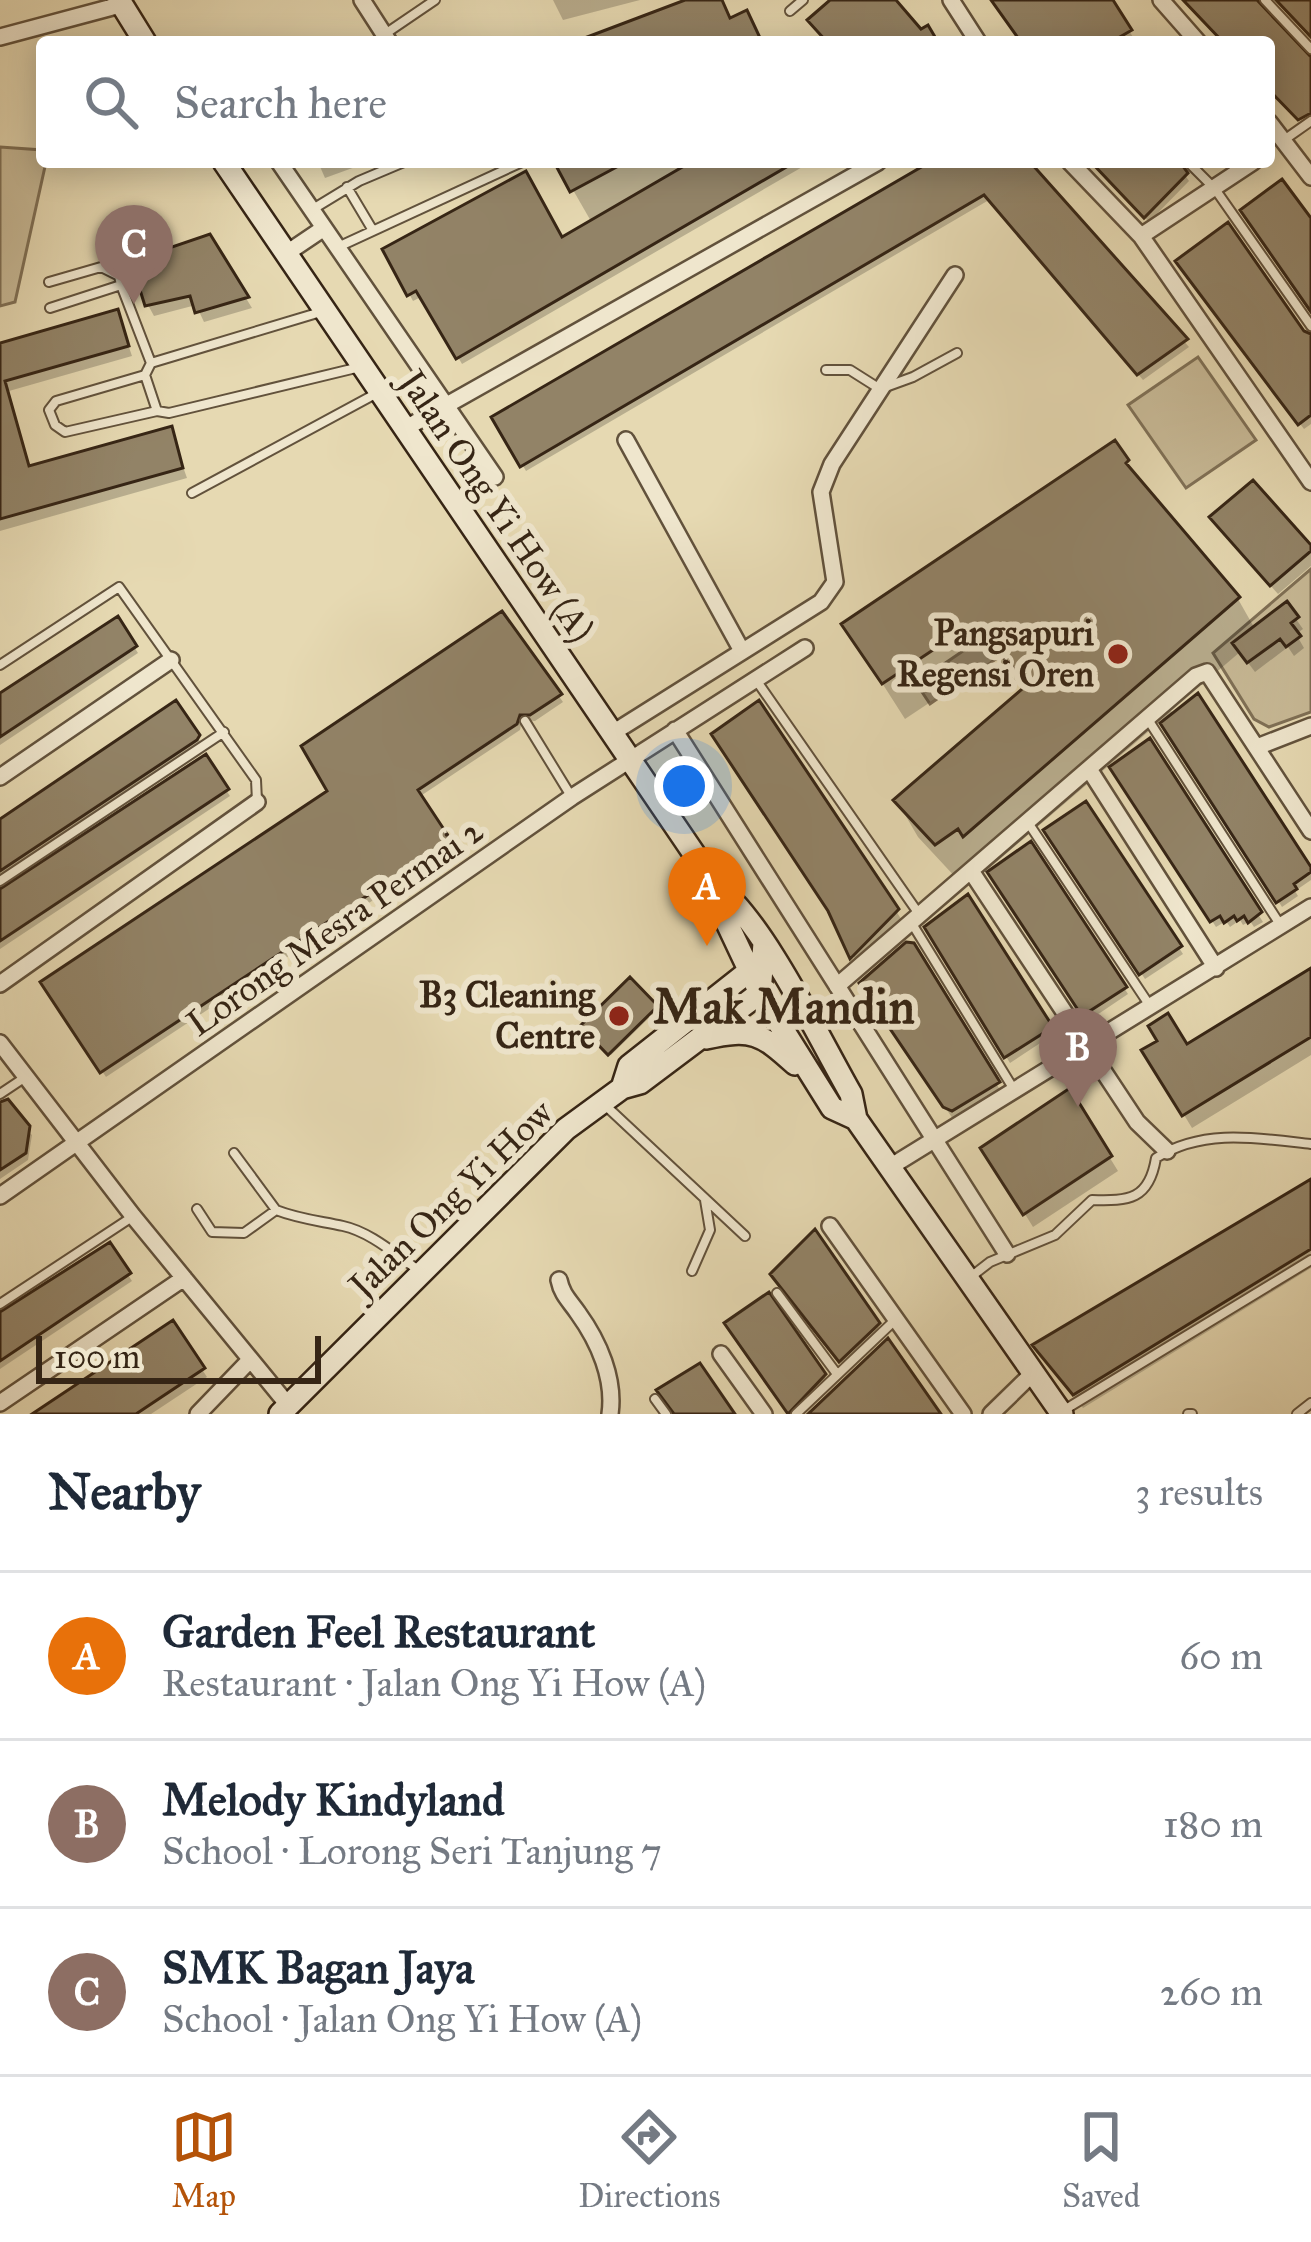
<!DOCTYPE html>
<meta charset="utf-8">
<style>
:root{--surface:#fff;--page:#f6f6f7;--text:#1f2937;--muted:#747a83;--line:#e0e1e3;--accent:#b45309}
body{margin:0;font-family:"IM FELL Great Primer",serif;background:var(--page);color:var(--text)}
.scale{position:absolute;left:36px;bottom:30px;width:285px;box-sizing:border-box;padding-left:12px;border:6px solid #362515;border-top:0;font-size:33px;line-height:42px;white-space:nowrap;color:#362515;-webkit-text-stroke:9px #efe6cd;paint-order:stroke}
.you{position:absolute;left:684px;top:786px;width:42px;height:42px;margin:-30px;border:9px solid #fff;border-radius:50%;background:#1a73e8;box-shadow:0 0 0 18px #1a73e833}
.badge{display:grid;place-items:center;width:78px;height:78px;border-radius:50%;background:var(--accent);color:#fff;font-size:39px;font-weight:700}
.pin{position:absolute;translate:-50% -99px;filter:drop-shadow(0 3px 6px #0008)}
.pin::after{content:'';position:absolute;top:63px;width:42px;height:36px;background:inherit;clip-path:polygon(0 0,100% 0,50% 100%)}
.list{margin:0;padding:0;list-style:none}
h2{display:flex;justify-content:space-between;align-items:center;height:156px;margin:0;padding:0 48px;font-size:51px}
h2 small{font-size:39px;font-weight:400;color:var(--muted)}
.list li{display:grid;grid-template-columns:78px 1fr auto;gap:36px;align-items:center;box-sizing:border-box;height:168px;padding:0 48px;border-top:3px solid var(--line)}
.list b{display:block;font-size:45px;white-space:nowrap}
.list p{margin:0;font-size:39px;white-space:nowrap;color:var(--muted)}
.list em{font-size:39px;font-style:normal;color:var(--muted)}
.icon{flex:none;width:66px;height:66px;fill:none;stroke:currentColor;stroke-width:2;stroke-linecap:round;stroke-linejoin:round}
.map{position:relative;flex:none;width:1311px;height:1414px;overflow:hidden}
.search{position:absolute;background:var(--surface);box-shadow:0 6px 30px #0003;left:36px;right:36px;top:36px;height:132px;display:flex;align-items:center;gap:30px;box-sizing:border-box;padding:0 42px;border-radius:12px;color:var(--muted);font-size:45px}
.sheet{height:660px;background:var(--surface)}
nav{display:flex;justify-content:space-around;align-items:center;box-sizing:border-box;height:168px;border-top:3px solid var(--line);background:var(--surface);font-size:33px;color:var(--muted)}
nav a{display:grid;justify-items:center;gap:6px}
nav .on{color:var(--accent)}
.map>svg:first-child{display:block}
</style>
<div class="map">
<svg width="1311" height="1414" viewBox="0 0 1311 1414">
<rect width="100%" height="100%" fill="#e6d9b2"/>
<filter id="stains"><feTurbulence type="fractalNoise" baseFrequency=".00167" numOctaves="4"/><feColorMatrix values="0 0 0 0 .2 0 0 0 0 .09 0 0 0 0 .02 0 0 0 .5 -.17"/></filter>
<radialGradient id="worn" r=".72"><stop offset=".6" stop-color="#630" stop-opacity="0"/><stop offset="1" stop-color="#630" stop-opacity=".3"/></radialGradient>
<path fill="#c8ba97" stroke="#7f7056" stroke-width="3" d="M 0,147 L 42,150 L 42,162 L 46,162 L 15,302 L 0,306 Z
M 1198,357 L 1256,440 L 1186,488 L 1128,405 Z
M 1311,569 L 1311,712 L 1269,727 L 1254,719 L 1213,653 Z"/>
<path fill="#aa9c7d" stroke="#7c6c53" stroke-width="3" d="M 982,638 L 997,658 L 984,668 L 990,677 L 977,686 L 970,676 L 930,704 L 916,683 Z"/>
<path fill="#0003" d="M 553,0 L 640,0 L 563,20 Z
M 993,0 L 1109,0 L 1133,37 L 1124,42 L 1023,42 Z
M 318,162 L 369,162 L 325,178 Z
M 557,162 L 811,162 L 462,364 L 423,296 L 413,301 L 386,250 L 561,241 L 592,223 Z
M 936,162 L 1026,162 L 1189,347 L 1143,380 L 989,200 L 526,471 L 495,418 Z
M 1092,162 L 1186,162 L 1182,171 L 1189,181 L 1149,222 Z
M 209,238 L 252,308 L 204,322 L 196,305 L 154,316 L 148,305 Z
M 1183,268 L 1303,334 L 1311,334 L 1311,424 L 1304,429 Z
M 117,312 L 132,356 L 9,391 L 30,469 L 170,430 L 187,478 L 0,531 L 0,346 Z
M 1127,462 L 1138,482 L 1238,599 L 1255,629 L 1286,605 L 1303,629 L 1296,634 L 1304,648 L 1294,656 L 1288,647 L 1255,672 L 1240,652 L 1171,711 L 1175,715 L 1197,697 L 1311,873 L 1311,880 L 1295,891 L 1298,896 L 1282,907 L 1162,720 L 986,871 L 982,864 L 958,880 L 918,837 L 897,801 L 1024,691 L 995,659 L 905,719 L 845,625 Z
M 1219,528 L 1311,549 L 1311,566 L 1278,594 Z
M 501,615 L 563,702 L 535,721 L 522,720 L 520,730 L 419,797 L 452,848 L 106,1077 L 44,983 L 331,792 Z
M 117,620 L 138,653 L 0,745 L 0,697 Z
M 176,704 L 201,743 L 0,879 L 0,823 Z
M 1149,742 L 1263,922 L 1254,927 L 1250,921 L 1243,925 L 1240,920 L 1230,927 L 1226,921 L 1216,927 L 1113,768 Z
M 205,758 L 230,796 L 0,949 L 0,890 Z
M 1085,805 L 1183,954 L 1145,979 L 1047,830 Z
M 1030,846 L 1128,994 L 1088,1021 L 991,873 Z
M 967,898 L 1054,1034 L 1010,1063 L 928,927 Z
M 896,911 L 905,925 L 861,971 L 834,917 Z
M 912,946 L 1005,1098 L 955,1122 L 871,998 Z
M 1311,972 L 1311,1055 L 1192,1128 L 1145,1051 L 1186,1048 Z
M 630,981 L 657,1010 L 611,1055 L 584,1027 Z
M 1069,1092 L 1118,1171 L 1033,1227 L 984,1148 Z
M 0,1105 L 32,1135 L 28,1160 L 0,1179 Z
M 1311,1183 L 1311,1268 L 1083,1408 L 1036,1346 Z
M 815,1234 L 881,1331 L 844,1366 L 778,1281 Z
M 109,1246 L 132,1281 L 0,1369 L 0,1316 Z
M 172,1324 L 207,1377 L 151,1414 L 37,1414 Z
M 728,1324 L 824,1375 L 828,1382 L 789,1414 Z"/>
<path fill="#928367" stroke="#362515" stroke-width="3" d="M 685,0 L 722,0 L 730,18 L 747,10 L 762,42 L 574,42 Z
M 830,0 L 896,0 L 921,29 L 928,25 L 938,42 L 827,42 L 807,20 Z
M 991,0 L 1113,0 L 1132,30 L 1111,42 L 1021,42 Z
M 1183,0 L 1257,0 L 1311,57 L 1311,113 L 1298,120 L 1269,90 L 1269,42 L 1223,42 Z
M 1276,0 L 1311,0 L 1311,37 Z
M 554,162 L 626,162 L 570,192 Z
M 691,162 L 795,162 L 456,359 L 416,291 L 407,296 L 382,249 L 526,171 L 562,237 Z
M 930,162 L 1030,162 L 1188,339 L 1137,375 L 984,195 L 520,467 L 491,417 Z
M 1091,162 L 1180,162 L 1188,173 L 1144,218 Z
M 1282,179 L 1311,218 L 1311,312 L 1240,210 Z
M 1228,222 L 1304,331 L 1311,334 L 1311,415 L 1298,425 L 1175,261 Z
M 210,234 L 249,297 L 195,313 L 190,296 L 145,306 L 131,261 Z
M 118,309 L 129,346 L 5,381 L 29,466 L 172,426 L 183,468 L 0,519 L 0,343 Z
M 1115,440 L 1129,460 L 1126,463 L 1240,597 L 963,837 L 958,829 L 935,845 L 893,800 L 1028,684 L 972,624 L 882,684 L 841,624 Z
M 1253,480 L 1311,545 L 1311,551 L 1270,586 L 1209,517 Z
M 1287,601 L 1299,617 L 1291,623 L 1301,636 L 1286,647 L 1280,639 L 1247,663 L 1232,643 Z
M 502,611 L 562,694 L 530,715 L 520,715 L 517,724 L 418,790 L 451,840 L 100,1073 L 40,982 L 327,791 L 301,746 Z
M 118,616 L 137,646 L 0,737 L 0,693 Z
M 1198,693 L 1311,867 L 1311,872 L 1294,884 L 1297,889 L 1276,903 L 1160,723 Z
M 176,700 L 200,735 L 197,740 L 0,871 L 0,819 Z
M 759,700 L 899,909 L 850,959 L 828,911 L 711,734 Z
M 1150,738 L 1262,912 L 1248,923 L 1244,916 L 1237,921 L 1234,916 L 1224,923 L 1220,916 L 1210,922 L 1109,767 Z
M 206,754 L 229,789 L 0,941 L 0,889 Z
M 1086,801 L 1182,946 L 1139,975 L 1043,830 Z
M 1031,841 L 1127,987 L 1082,1016 L 987,872 Z
M 968,894 L 1053,1027 L 1004,1058 L 924,927 Z
M 906,942 L 914,943 L 1000,1082 L 952,1111 L 943,1107 L 859,983 Z
M 1311,968 L 1311,1037 L 1182,1116 L 1141,1050 L 1157,1041 L 1148,1026 L 1168,1013 L 1187,1044 Z
M 630,977 L 658,1006 L 608,1055 L 580,1026 Z
M 1070,1088 L 1112,1156 L 1023,1215 L 980,1148 Z
M 8,1099 L 30,1126 L 26,1153 L 0,1170 L 0,1102 Z
M 1311,1179 L 1311,1249 L 1073,1395 L 1032,1345 Z
M 815,1229 L 880,1323 L 839,1362 L 770,1274 Z
M 110,1242 L 131,1273 L 0,1361 L 0,1312 Z
M 769,1292 L 826,1374 L 788,1414 L 724,1323 Z
M 173,1320 L 205,1368 L 136,1414 L 32,1414 Z
M 888,1338 L 941,1414 L 808,1414 Z
M 700,1363 L 735,1414 L 674,1414 L 656,1390 Z"/>
<g fill="none" stroke-linecap="round" stroke-linejoin="round">
<g stroke="#62523c" stroke-width="12">
<path id="lane" d="M 1265,0 L 1311,49
M 790,11 L 803,0
M 385,34 L 435,0
M 1284,140 L 1311,121
M 1188,162 L 1215,189 L 1311,326
M 347,187 L 372,229
M 313,209 L 359,181 L 404,162
M 338,247 L 522,162
M 49,282 L 101,267 L 119,276 L 121,285
M 50,308 L 121,285 L 151,363
M 826,370 L 850,370 L 880,389 L 913,377 L 957,353
M 145,375 L 56,401 L 49,410 L 55,425 L 65,432 L 157,411 L 145,375 L 151,363 L 324,311
M 157,411 L 169,413 L 360,367
M 192,493 L 379,392
M 0,665 L 119,587 L 256,780 L 257,801
M 756,680 L 919,914
M 1147,718 L 1281,926
M 525,721 L 571,796
M 1029,824 L 1150,1006
M 0,881 L 224,732
M 911,922 L 1013,1088
M 0,1094 L 24,1078
M 606,1106 L 745,1236
M 234,1153 L 276,1210
M 197,1209 L 212,1232 L 244,1233 L 276,1210 C 299,1219 320,1221 343,1226 C 371,1232 397,1256 420,1271
M 692,1271 L 710,1230 L 705,1200
M 968,1279 L 990,1262 L 1055,1235 L 1092,1200 C 1129,1201 1149,1200 1156,1158 C 1203,1128 1258,1138 1311,1144
M 777,1293 L 837,1374
M 0,1304 L 132,1217
M 655,1399 L 666,1414
M 1061,1412 L 1311,1260
M 796,1414 L 894,1321
M 1188,1414 L 1192,1414
M 1297,1414 L 1311,1403"/>
</g>
<g stroke="#62523c" stroke-width="20">
<path id="street" d="M 362,0 L 389,42
M 951,0 L 978,42
M 1161,0 L 1198,42
M 0,37 L 120,5
M 1269,122 L 1311,177
M 279,162 L 495,477
M 1070,162 L 1141,236 L 1311,482
M 1141,236 L 1253,162
M 287,253 L 324,228
M 406,428 L 878,162
M 626,440 L 742,651
M 675,730 L 1007,1254
M 611,734 L 821,602 L 835,582 L 821,492 L 832,464 L 955,275
M 1257,747 L 1311,726
M 1089,769 L 1216,968
M 0,777 L 171,660
M 971,871 L 1137,1122 L 1167,1151
M 0,984 L 257,802
M 837,986 L 1196,676 L 1207,672 L 1311,831
M 0,1043 L 133,1216 L 288,1405
M 890,1167 L 1311,907
M 0,1196 L 572,797 L 805,648
M 830,1226 L 963,1414
M 559,1280 C 562,1295 570,1301 578,1313 C 599,1342 615,1379 610,1414
M 721,1354 L 764,1414
M 0,1403 L 184,1278
M 198,1414 L 250,1360
M 991,1414 L 1032,1374"/>
</g>
<g stroke="#362515" stroke-width="26">
<path id="secondary" d="M 119,0 L 145,42
M 224,162 L 716,886 C 762,919 820,1040 851,1094 L 856,1119 L 1062,1414
M 716,886 L 718,904 L 760,993 L 832,1108 L 856,1119
M 706,1038 C 752,1028 761,1033 795,1064
M 622,1088 L 629,1066 L 748,972
M 280,1414 L 566,1129 L 622,1088 L 640,1083 L 760,993 L 764,943"/>
</g>
<use href="#lane" stroke="#efe6cd" stroke-width="8"/>
<use href="#street" stroke="#efe6cd" stroke-width="15"/>
<use href="#secondary" stroke="#efe6cd" stroke-width="21"/>
</g>
<g fill="#8f2418" stroke="#efe6cd" stroke-width="4.5">
<circle cx="1118" cy="654" r="12"/>
<circle cx="619" cy="1016" r="12"/>
</g>
<g text-anchor="middle" dominant-baseline="central" stroke-width="12" stroke-linejoin="round" paint-order="stroke">
<g font-size="36" fill="#362515" stroke="#efe6cd">
<text transform="translate(497 506) rotate(56)">Jalan Ong Yi How (A)</text>
<text transform="translate(335 927) rotate(-35)">Lorong Mesra Permai 2</text>
<text transform="translate(451 1199) rotate(-44)">Jalan Ong Yi How</text>
</g>
<g font-size="36" font-weight="bold" fill="#362515" stroke="#efe6cd" text-anchor="end">
<text x="1094" y="633">Pangsapuri<tspan x="1094" dy="41">Regensi Oren</tspan></text>
<text x="595" y="995">B3 Cleaning<tspan x="595" dy="41">Centre</tspan></text>
</g>
<g font-size="48" font-weight="bold" fill="#362515" stroke="#efe6cd">
<text x="784" y="1006">Mak Mandin</text>
</g>
</g>
<rect width="100%" height="100%" filter="url(#stains)"/>
<rect width="100%" height="100%" fill="url(#worn)"/>
</svg>
<div class="scale">100 m</div>
<div class="you"></div>
<div class="pin badge" style="left:707px;top:946px;background:#e8710a">A</div>
<div class="pin badge" style="left:1078px;top:1107px;background:#8d6e63">B</div>
<div class="pin badge" style="left:134px;top:304px;background:#8d6e63">C</div>
<div class="search"><svg class="icon" aria-label="search" viewBox="0 0 24 24"><circle cx="10" cy="10" r="6"/><path d="M15 15l6 6"/></svg>Search here</div>
</div>
<section class="sheet">
<h2>Nearby<small>3 results</small></h2>
<ul class="list">
<li><span class="badge" style="background:#e8710a">A</span><div><b>Garden Feel Restaurant</b><p>Restaurant · Jalan Ong Yi How (A)</p></div><em>60 m</em></li>
<li><span class="badge" style="background:#8d6e63">B</span><div><b>Melody Kindyland</b><p>School · Lorong Seri Tanjung 7</p></div><em>180 m</em></li>
<li><span class="badge" style="background:#8d6e63">C</span><div><b>SMK Bagan Jaya</b><p>School · Jalan Ong Yi How (A)</p></div><em>260 m</em></li>
</ul>
</section>
<nav>
<a class="on"><svg class="icon" aria-label="map" viewBox="0 0 24 24"><path d="M3 6l6-2 6 2 6-2v14l-6 2-6-2-6 2zM9 4v14M15 6v14"/></svg>Map</a>
<a><svg class="icon" aria-label="directions" viewBox="0 0 24 24"><path d="M12 3l9 9-9 9-9-9zM9 14v-3h6M13 9l2 2-2 2"/></svg>Directions</a>
<a><svg class="icon" aria-label="saved" viewBox="0 0 24 24"><path d="M7 4h10v16l-5-4-5 4z"/></svg>Saved</a>
</nav>
